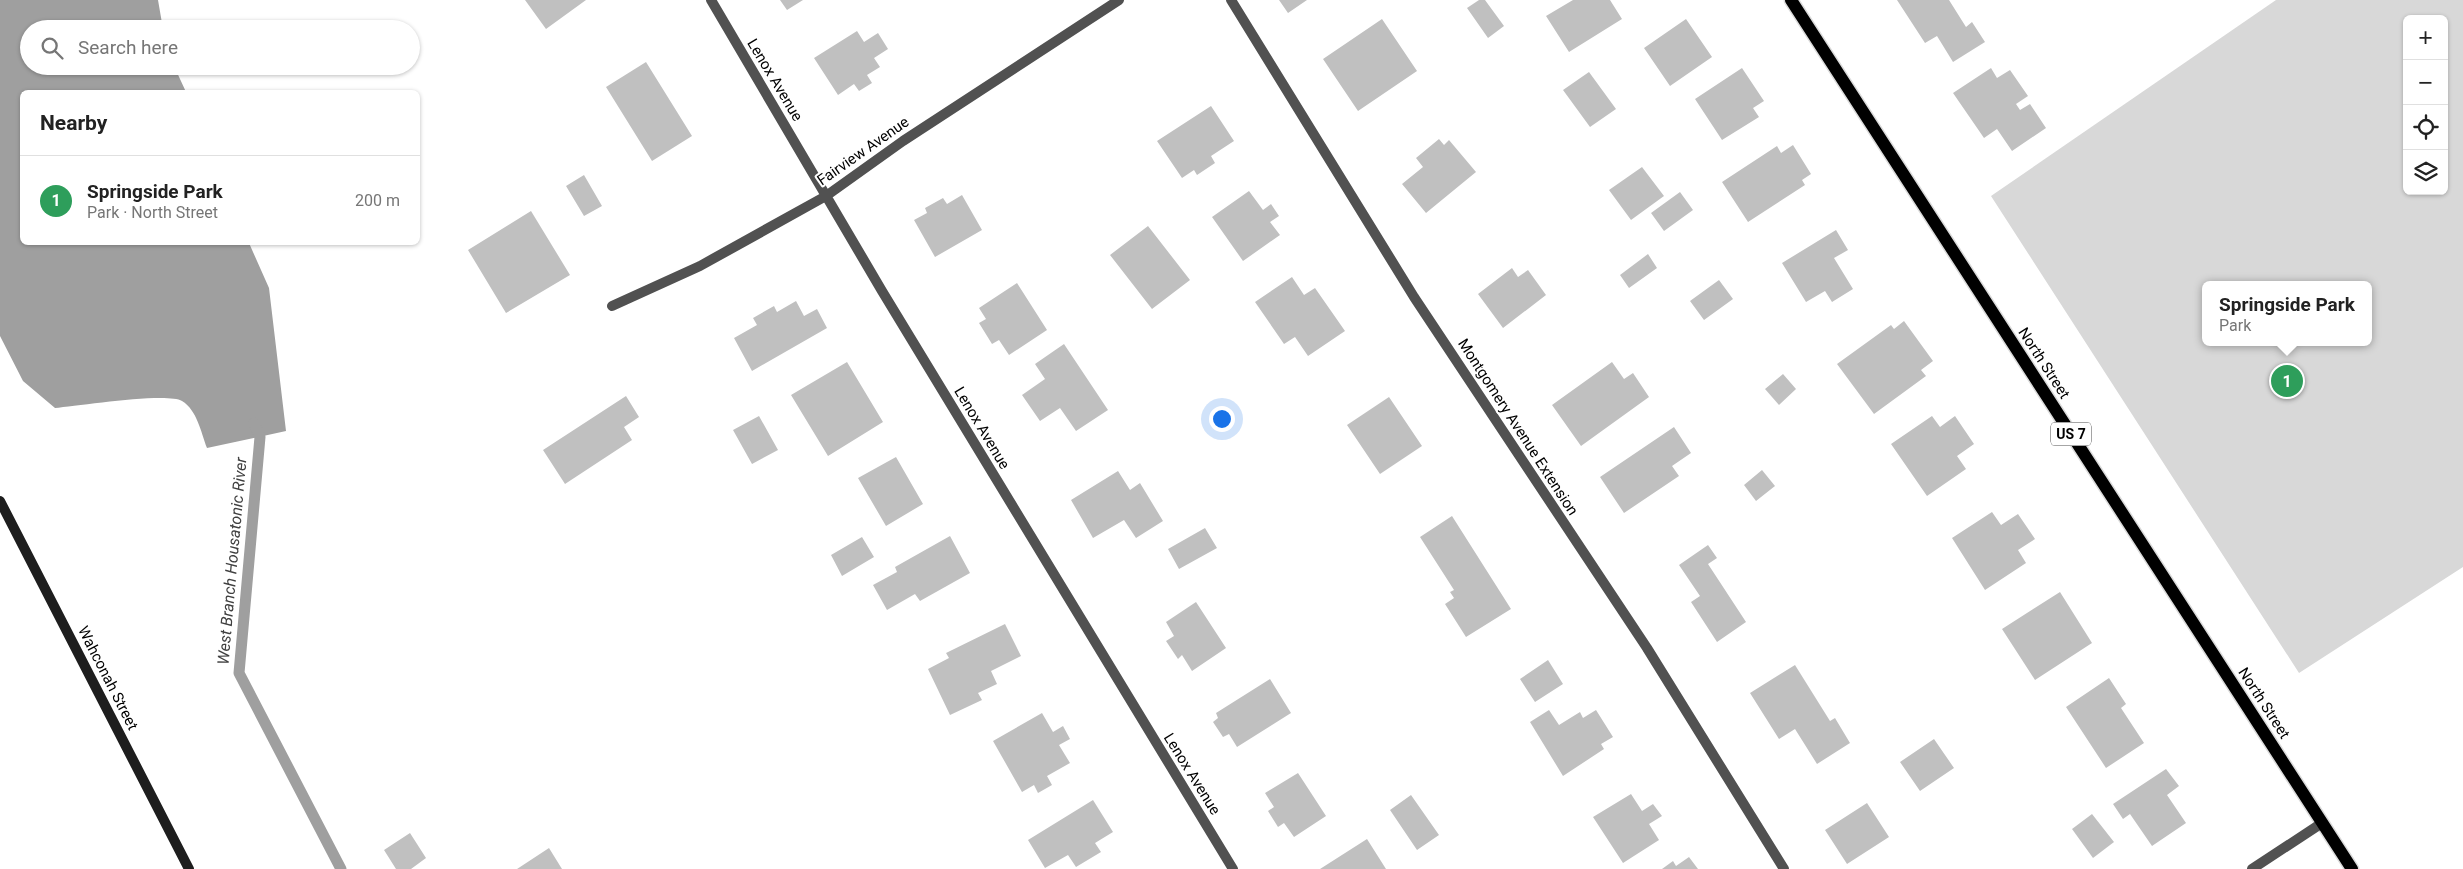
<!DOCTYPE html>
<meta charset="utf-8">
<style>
:root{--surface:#fff;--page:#f6f6f6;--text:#222;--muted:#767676;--line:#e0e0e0;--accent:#111827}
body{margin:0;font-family:Roboto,sans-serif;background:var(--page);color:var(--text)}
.controls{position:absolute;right:15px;top:15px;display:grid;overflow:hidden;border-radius:8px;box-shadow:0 1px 4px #0004}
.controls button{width:45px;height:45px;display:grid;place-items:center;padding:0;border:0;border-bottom:1px solid var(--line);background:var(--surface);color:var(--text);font:25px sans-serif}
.you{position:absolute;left:1221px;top:418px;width:18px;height:18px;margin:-12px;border:4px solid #fff;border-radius:50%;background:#1a73e8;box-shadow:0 0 0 8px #1a73e833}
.badge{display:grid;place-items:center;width:32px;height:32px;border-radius:50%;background:var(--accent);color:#fff;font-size:16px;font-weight:700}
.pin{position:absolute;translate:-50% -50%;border:2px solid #fff;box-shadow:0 1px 5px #0006}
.popup{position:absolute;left:2202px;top:281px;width:170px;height:65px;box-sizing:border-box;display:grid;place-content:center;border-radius:8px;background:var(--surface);filter:drop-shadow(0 1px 4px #0005);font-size:16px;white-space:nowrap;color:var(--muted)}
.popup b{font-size:19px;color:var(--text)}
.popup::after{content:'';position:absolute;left:50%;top:100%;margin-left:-10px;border:10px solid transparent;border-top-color:var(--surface)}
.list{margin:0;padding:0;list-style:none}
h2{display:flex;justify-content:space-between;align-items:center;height:65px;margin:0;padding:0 20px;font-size:21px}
h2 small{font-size:16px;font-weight:400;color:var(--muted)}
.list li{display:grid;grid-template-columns:32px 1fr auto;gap:15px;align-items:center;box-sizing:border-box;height:90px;padding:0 20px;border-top:1px solid var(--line)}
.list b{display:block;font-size:19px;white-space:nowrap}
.list p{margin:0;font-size:16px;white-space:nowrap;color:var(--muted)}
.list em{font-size:16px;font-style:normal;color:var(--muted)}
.icon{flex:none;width:28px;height:28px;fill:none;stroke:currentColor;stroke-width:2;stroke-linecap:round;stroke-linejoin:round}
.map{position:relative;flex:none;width:2463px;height:869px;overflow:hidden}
.search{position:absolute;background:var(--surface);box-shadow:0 1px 4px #0004;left:20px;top:20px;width:400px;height:55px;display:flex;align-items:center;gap:12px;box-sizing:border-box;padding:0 18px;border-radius:28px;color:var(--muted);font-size:19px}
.panel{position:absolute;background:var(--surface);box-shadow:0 1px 4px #0004;left:20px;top:90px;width:400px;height:155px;border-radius:8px}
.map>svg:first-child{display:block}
</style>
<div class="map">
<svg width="2463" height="869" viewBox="0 0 2463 869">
<rect width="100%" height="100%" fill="#fff"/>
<path fill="#d8d8d8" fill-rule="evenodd" d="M 2276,0 L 2463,0 L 2463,567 L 2299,673 L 1991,196 ZM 2407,19 L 2444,19 L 2444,191 L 2407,191 ZM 2206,285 L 2368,285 L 2368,342 L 2206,342 Z"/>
<path fill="#9f9f9f" d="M 0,0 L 158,0 L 163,29 L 29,29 L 29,66 L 174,66 L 186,92 L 22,92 L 22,242 L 249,243 L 269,288 L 286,431 L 207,448 C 201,432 197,410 182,401 C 167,392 78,406 55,408 L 23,381 L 0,336 Z"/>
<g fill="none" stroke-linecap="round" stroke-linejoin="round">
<path stroke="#9f9f9f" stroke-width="11" d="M 254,423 L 260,437 L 239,673 L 341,869"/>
</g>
<path fill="#c0c0c0" d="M 525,0 L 586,0 L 546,29 Z
M 780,0 L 803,0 L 787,10 Z
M 1279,0 L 1307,0 L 1288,13 Z
M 1479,0 L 1485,0 L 1504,26 L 1488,38 L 1467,8 Z
M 1573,0 L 1610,0 L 1622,19 L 1569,52 L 1546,16 Z
M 1897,0 L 1949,0 L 1966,27 L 1972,22 L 1985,42 L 1953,62 L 1937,36 L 1925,43 Z
M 1382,19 L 1417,71 L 1358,111 L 1323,59 Z
M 1686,19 L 1712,57 L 1670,86 L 1644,48 Z
M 857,31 L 864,42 L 878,33 L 888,49 L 874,58 L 880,67 L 867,75 L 872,83 L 859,91 L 854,84 L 838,95 L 814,58 Z
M 646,62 L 692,136 L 652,161 L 606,87 Z
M 1742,68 L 1764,101 L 1753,108 L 1759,117 L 1722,140 L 1695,99 Z
M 1991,68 L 1997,78 L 2010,70 L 2028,96 L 2016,104 L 2020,110 L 2030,104 L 2046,128 L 2012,151 L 1997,129 L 1984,138 L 1953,93 Z
M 1589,72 L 1616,109 L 1590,127 L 1563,90 Z
M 1211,106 L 1234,141 L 1211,156 L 1215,163 L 1197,175 L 1194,170 L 1182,178 L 1157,141 Z
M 1439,139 L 1444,145 L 1449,140 L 1476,172 L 1426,213 L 1402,184 L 1423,167 L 1416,158 Z
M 1793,145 L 1811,174 L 1802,180 L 1805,185 L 1748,222 L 1722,182 L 1777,146 L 1781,153 Z
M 1642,167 L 1664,196 L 1631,220 L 1609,190 Z
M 584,175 L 602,206 L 584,216 L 566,186 Z
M 1249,191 L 1263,210 L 1271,204 L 1279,216 L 1270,222 L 1280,235 L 1243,261 L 1212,217 Z
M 1680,192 L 1693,210 L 1664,231 L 1651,213 Z
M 962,195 L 982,230 L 935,257 L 914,220 L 927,213 L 925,208 L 943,198 L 947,204 Z
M 531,211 L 570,275 L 506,313 L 468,250 Z
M 1148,226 L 1190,280 L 1152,309 L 1110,255 Z
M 1836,230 L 1848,250 L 1834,258 L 1853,289 L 1832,302 L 1825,291 L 1806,302 L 1782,263 Z
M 1648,254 L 1657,268 L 1629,288 L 1620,275 Z
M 1512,268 L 1518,277 L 1528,270 L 1546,295 L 1503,328 L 1478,294 Z
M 1292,277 L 1304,295 L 1315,288 L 1345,331 L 1308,356 L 1295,337 L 1284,344 L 1255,302 Z
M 1719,280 L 1733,299 L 1704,320 L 1690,301 Z
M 1017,283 L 1047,330 L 1009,355 L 999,340 L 992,344 L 979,323 L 986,319 L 979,308 Z
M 796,301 L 804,316 L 817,309 L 827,328 L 752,371 L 734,338 L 757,325 L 753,318 L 774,306 L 777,312 Z
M 1904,321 L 1933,361 L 1921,370 L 1926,376 L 1874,414 L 1837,364 L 1891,325 L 1894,329 Z
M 1064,344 L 1108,410 L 1076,431 L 1060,408 L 1040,421 L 1022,395 L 1045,379 L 1035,364 Z
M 847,362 L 883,422 L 828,456 L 791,395 Z
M 1612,362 L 1624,379 L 1633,373 L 1649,397 L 1581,446 L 1552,405 Z
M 1783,374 L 1796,389 L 1779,405 L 1765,389 Z
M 626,396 L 639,417 L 624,427 L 632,440 L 565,484 L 543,450 Z
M 1389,397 L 1422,446 L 1380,474 L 1347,425 Z
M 759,416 L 778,450 L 752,464 L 733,430 Z
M 1932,416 L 1940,427 L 1955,416 L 1974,444 L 1957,456 L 1966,469 L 1927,496 L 1891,444 Z
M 1674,427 L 1691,453 L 1672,466 L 1679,476 L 1624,513 L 1600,477 Z
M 896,457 L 923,504 L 886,526 L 858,478 Z
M 1762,470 L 1775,486 L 1756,501 L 1744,485 Z
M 1118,471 L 1130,490 L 1140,483 L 1163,521 L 1136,538 L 1124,520 L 1093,538 L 1071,500 Z
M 1992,512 L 2001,525 L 2018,514 L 2035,539 L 2018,550 L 2026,563 L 1985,590 L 1952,538 Z
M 1452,516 L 1511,609 L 1466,637 L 1445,604 L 1454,598 L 1450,592 L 1454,590 L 1420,537 Z
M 1205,528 L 1217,548 L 1179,569 L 1168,549 Z
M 950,536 L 970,573 L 920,601 L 915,594 L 887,610 L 873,585 L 897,572 L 895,567 Z
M 862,537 L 874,557 L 842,576 L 831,555 Z
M 1708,545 L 1717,558 L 1708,564 L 1746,622 L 1717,642 L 1691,602 L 1700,596 L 1679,565 Z
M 2060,592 L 2092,643 L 2035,680 L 2002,629 Z
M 1196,602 L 1226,648 L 1192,671 L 1182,655 L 1178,659 L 1166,641 L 1174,636 L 1166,622 Z
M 1005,624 L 1021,656 L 991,671 L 997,684 L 978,693 L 982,700 L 950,715 L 928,669 L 949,658 L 946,653 Z
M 1548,660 L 1563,684 L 1535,702 L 1520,679 Z
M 1795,665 L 1830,721 L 1835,718 L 1850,743 L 1817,764 L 1795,729 L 1779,739 L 1750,693 Z
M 2109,678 L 2126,704 L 2121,708 L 2144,743 L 2106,768 L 2066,707 Z
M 1270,679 L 1291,713 L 1237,747 L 1229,734 L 1223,737 L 1213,722 L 1218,718 L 1216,713 Z
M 1549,710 L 1559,725 L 1580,712 L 1583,718 L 1596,710 L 1613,737 L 1601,744 L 1604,749 L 1563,776 L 1530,722 Z
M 1042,713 L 1053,732 L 1063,726 L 1070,739 L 1059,745 L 1070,763 L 1047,776 L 1052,785 L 1038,793 L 1034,785 L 1022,792 L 993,741 Z
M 1934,739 L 1954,768 L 1920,791 L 1900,762 Z
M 2166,769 L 2179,786 L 2167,795 L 2186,823 L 2152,846 L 2130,814 L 2123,819 L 2113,804 Z
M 1298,773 L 1326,816 L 1294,837 L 1284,823 L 1278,827 L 1268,811 L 1274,807 L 1265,793 Z
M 1631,794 L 1642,811 L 1653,804 L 1662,816 L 1649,824 L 1659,840 L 1623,863 L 1593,817 Z
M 1411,795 L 1439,835 L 1417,850 L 1390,810 Z
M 1093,800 L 1113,832 L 1095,843 L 1101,852 L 1076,867 L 1068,855 L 1045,868 L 1028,840 Z
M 1867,803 L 1889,837 L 1847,864 L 1825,830 Z
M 2092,814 L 2114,842 L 2093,858 L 2072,829 Z
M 410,833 L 426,858 L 411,869 L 396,869 L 384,850 Z
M 1367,839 L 1386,869 L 1320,869 Z
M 549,848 L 562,869 L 517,869 Z
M 1689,857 L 1698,869 L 1662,869 L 1673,861 L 1676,866 Z"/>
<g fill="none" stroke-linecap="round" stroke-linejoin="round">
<g stroke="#dbdbdb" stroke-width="15">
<path id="primary" d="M 1791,0 L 2352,869"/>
</g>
<path stroke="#515151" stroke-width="10" d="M 711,0 L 882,291 L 1233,869
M 1231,0 L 1414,297 L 1647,648 L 1784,869
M 612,306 L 700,266 L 826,196 L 903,141 L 1119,0
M 2252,869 L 2322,823"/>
<path stroke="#1e1e1e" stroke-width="10" d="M 0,501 L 189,869"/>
<use href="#primary" stroke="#000" stroke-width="12"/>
</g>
<g text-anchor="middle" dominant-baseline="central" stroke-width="4" stroke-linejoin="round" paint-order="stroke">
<rect fill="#fff" stroke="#4c4c4c" stroke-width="1" x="2051" y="422.5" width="40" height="23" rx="4"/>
<g font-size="14" font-weight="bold" fill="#000">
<text x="2071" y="434">US 7</text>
</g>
<g font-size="15" fill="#000" stroke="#fff">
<text transform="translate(775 80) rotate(59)">Lenox Avenue</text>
<text transform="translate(863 151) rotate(-35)">Fairview Avenue</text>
<text transform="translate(2044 363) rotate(57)">North Street</text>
<text transform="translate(1518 427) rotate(57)">Montgomery Avenue Extension</text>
<text transform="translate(982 428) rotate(59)">Lenox Avenue</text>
<text transform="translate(108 678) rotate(63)">Wahconah Street</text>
<text transform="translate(2264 703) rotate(57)">North Street</text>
<text transform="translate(1192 774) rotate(58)">Lenox Avenue</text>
</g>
<g font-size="16" font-style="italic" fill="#404040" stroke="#fff">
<text transform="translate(232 561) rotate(-85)">West Branch Housatonic River</text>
</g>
</g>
</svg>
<div class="controls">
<button>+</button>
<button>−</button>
<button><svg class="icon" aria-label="locate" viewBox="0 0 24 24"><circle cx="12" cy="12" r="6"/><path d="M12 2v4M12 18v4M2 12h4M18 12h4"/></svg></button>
<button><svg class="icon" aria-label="layers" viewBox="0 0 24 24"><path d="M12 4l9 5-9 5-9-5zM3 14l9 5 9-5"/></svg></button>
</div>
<div class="you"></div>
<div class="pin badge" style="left:2287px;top:381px;background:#2e9e5b">1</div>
<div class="popup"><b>Springside Park</b>Park</div>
<div class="search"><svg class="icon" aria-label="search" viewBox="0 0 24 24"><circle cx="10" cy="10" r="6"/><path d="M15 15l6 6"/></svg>Search here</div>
<section class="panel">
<h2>Nearby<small></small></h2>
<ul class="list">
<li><span class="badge" style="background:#2e9e5b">1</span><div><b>Springside Park</b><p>Park · North Street</p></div><em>200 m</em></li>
</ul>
</section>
</div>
